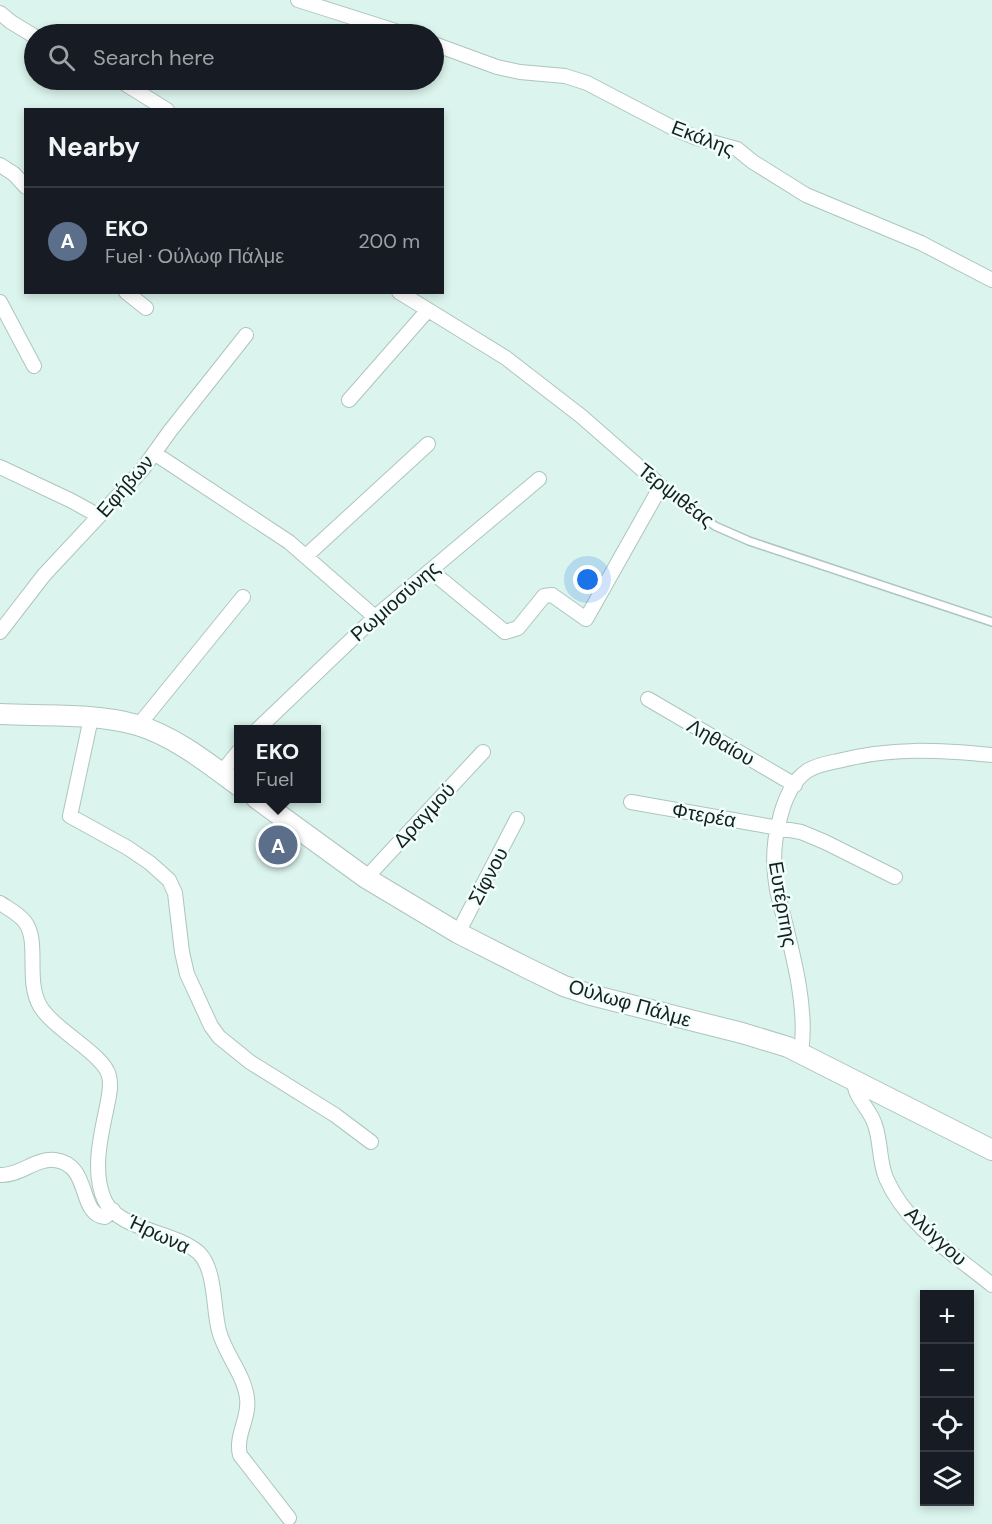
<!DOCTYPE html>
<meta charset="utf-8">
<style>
:root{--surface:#171b24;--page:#20242c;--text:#f1f3f6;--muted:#9ea1a6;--line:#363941;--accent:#c33918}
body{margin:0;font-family:"DM Sans",sans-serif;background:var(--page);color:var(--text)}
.controls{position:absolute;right:18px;bottom:18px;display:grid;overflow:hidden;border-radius:0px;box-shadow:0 3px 9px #0003}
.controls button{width:54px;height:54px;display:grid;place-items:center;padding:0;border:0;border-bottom:2px solid var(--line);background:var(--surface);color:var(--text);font:30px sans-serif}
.you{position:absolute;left:588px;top:580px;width:21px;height:21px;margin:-15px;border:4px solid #fff;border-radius:50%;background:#1a73e8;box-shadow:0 0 0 9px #1a73e833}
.badge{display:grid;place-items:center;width:39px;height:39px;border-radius:50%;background:var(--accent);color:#fff;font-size:20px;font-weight:700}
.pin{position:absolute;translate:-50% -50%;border:3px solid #fff;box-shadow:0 2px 6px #0006}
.popup{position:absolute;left:234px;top:725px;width:87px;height:78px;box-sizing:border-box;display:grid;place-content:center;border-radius:0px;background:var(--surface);filter:drop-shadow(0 2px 4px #0005);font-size:20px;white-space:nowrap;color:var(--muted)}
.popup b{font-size:22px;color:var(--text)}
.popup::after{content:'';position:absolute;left:50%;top:100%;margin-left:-12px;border:12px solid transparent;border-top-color:var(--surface)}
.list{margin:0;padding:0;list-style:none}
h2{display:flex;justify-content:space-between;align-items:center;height:78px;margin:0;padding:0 24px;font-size:26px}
h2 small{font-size:20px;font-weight:400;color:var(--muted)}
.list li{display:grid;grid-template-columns:39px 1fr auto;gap:18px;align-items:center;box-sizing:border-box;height:108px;padding:0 24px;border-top:2px solid var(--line)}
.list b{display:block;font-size:22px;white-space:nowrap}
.list p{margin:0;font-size:20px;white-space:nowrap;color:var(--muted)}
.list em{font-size:20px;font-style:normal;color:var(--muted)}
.icon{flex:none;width:33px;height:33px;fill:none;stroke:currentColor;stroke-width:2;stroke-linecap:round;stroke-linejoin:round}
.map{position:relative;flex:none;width:992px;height:1524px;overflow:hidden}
.search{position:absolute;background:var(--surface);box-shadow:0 3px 9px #0003;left:24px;top:24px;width:420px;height:66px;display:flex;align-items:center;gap:15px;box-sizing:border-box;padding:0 21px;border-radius:33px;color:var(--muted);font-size:22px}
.panel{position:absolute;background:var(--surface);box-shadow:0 3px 9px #0003;left:24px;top:108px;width:420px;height:186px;border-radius:0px}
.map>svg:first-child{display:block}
</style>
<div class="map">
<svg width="992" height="1524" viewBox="0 0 992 1524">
<rect width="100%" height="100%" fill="#dbf4ed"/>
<path fill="#67ecd0" d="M 275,836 L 289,846 L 282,856 L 267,846 Z"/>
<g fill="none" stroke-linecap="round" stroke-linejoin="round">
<g stroke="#adc5be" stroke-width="10">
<path id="lane" d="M 661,486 L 715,526 L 749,541 L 992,622"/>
</g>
<g stroke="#adc5be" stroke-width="16">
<path id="street" d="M 298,0 L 405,34
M 0,13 L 11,22 L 34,36
M 434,44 L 497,67 L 520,72 L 565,76 L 587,83 L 677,130 L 697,138 L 737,149 L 753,162 L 806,195 L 921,243 L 992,280
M 119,80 L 167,110
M 0,165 L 14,174 L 26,187
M 126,292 L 146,308
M 399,292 L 506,358 L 581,416 L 661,486 L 586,619 L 552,595 L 544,596 L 518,628 L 505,632 L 431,571
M 0,302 L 34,366
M 349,400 L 427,311
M 154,453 L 289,542 L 375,617
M 0,467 L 72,501 L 99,516
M 306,556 L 428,444
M 0,632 L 44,575 L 142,470 L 170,431 L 246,335
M 648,699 L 795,785
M 91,718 L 70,816 L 128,848 L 150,863 L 169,880 L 175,893 L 182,952 L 187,974 L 211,1026 L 219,1037 L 250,1062 L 335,1115 L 371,1142
M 138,726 L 243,597
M 257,730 L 375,617 L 539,479
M 221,773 L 239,751
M 631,802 L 801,832 L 825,842 L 895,877
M 366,878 L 483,752
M 0,903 C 9,909 19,914 25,922 C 40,942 25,980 40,1006 C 54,1030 105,1055 109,1076 C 112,1087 108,1100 106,1111 C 100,1139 92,1174 105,1201 C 120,1231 175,1231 199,1253 C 216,1270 213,1309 219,1331 C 225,1354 244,1374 247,1398 C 250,1418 235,1435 240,1455 L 289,1518
M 458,933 L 517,819
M 801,1052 C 809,1003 788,938 777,890 C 773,868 773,844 779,822 C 783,804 791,782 807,771 C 816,765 828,763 838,761 C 892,747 937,750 992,755
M 854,1080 C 854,1098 870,1108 875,1125 C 881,1142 879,1161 886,1178 C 906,1225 954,1254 992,1285
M 0,1175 C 20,1176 35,1158 55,1160 C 92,1165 77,1214 105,1217 L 113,1210"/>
</g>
<g stroke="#adc5be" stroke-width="22">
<path id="secondary" d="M 0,714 C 43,716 95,713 137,725 C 174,736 208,763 239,786
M 256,798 L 366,878 L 458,933 L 527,968 L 564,986 L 591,995 L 742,1033 L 788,1047 L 992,1150"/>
</g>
<use href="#lane" stroke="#fff" stroke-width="7"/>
<use href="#street" stroke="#fff" stroke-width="14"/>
<use href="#secondary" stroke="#fff" stroke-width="20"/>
</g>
<g text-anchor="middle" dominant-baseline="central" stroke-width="5" stroke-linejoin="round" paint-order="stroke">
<g font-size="20" fill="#17201e" stroke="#f0fffb">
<text transform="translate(703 138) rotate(21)">Εκάλης</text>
<text transform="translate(125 486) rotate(-49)">Εφήβων</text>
<text transform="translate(676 495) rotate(38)">Τερψιθέας</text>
<text transform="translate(395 601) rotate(-41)">Ρωμιοσύνης</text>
<text transform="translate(721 742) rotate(30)">Ληθαίου</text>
<text transform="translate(424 815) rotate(-47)">Δραγμού</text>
<text transform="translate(704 815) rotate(10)">Φτερέα</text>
<text transform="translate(488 876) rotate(-62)">Σίφνου</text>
<text transform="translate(783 904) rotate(80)">Ευτέρπης</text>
<text transform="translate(630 1003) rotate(16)">Ούλωφ Πάλμε</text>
<text transform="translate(159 1234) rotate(25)">Ήρωνα</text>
<text transform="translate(936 1236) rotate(43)">Αλύγγου</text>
</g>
</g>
</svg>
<div class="controls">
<button>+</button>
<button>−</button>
<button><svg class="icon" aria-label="locate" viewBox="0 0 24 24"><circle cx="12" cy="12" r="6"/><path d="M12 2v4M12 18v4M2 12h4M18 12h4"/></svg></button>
<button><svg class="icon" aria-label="layers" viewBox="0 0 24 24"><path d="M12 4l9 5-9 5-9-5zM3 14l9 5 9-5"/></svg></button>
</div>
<div class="you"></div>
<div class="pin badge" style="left:278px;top:845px;background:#5c6f8a">A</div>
<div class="popup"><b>EKO</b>Fuel</div>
<div class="search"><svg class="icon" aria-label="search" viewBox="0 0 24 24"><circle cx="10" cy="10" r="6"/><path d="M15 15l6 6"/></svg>Search here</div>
<section class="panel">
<h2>Nearby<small></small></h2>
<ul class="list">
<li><span class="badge" style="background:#5c6f8a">A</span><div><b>EKO</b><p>Fuel · Ούλωφ Πάλμε</p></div><em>200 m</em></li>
</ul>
</section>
</div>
